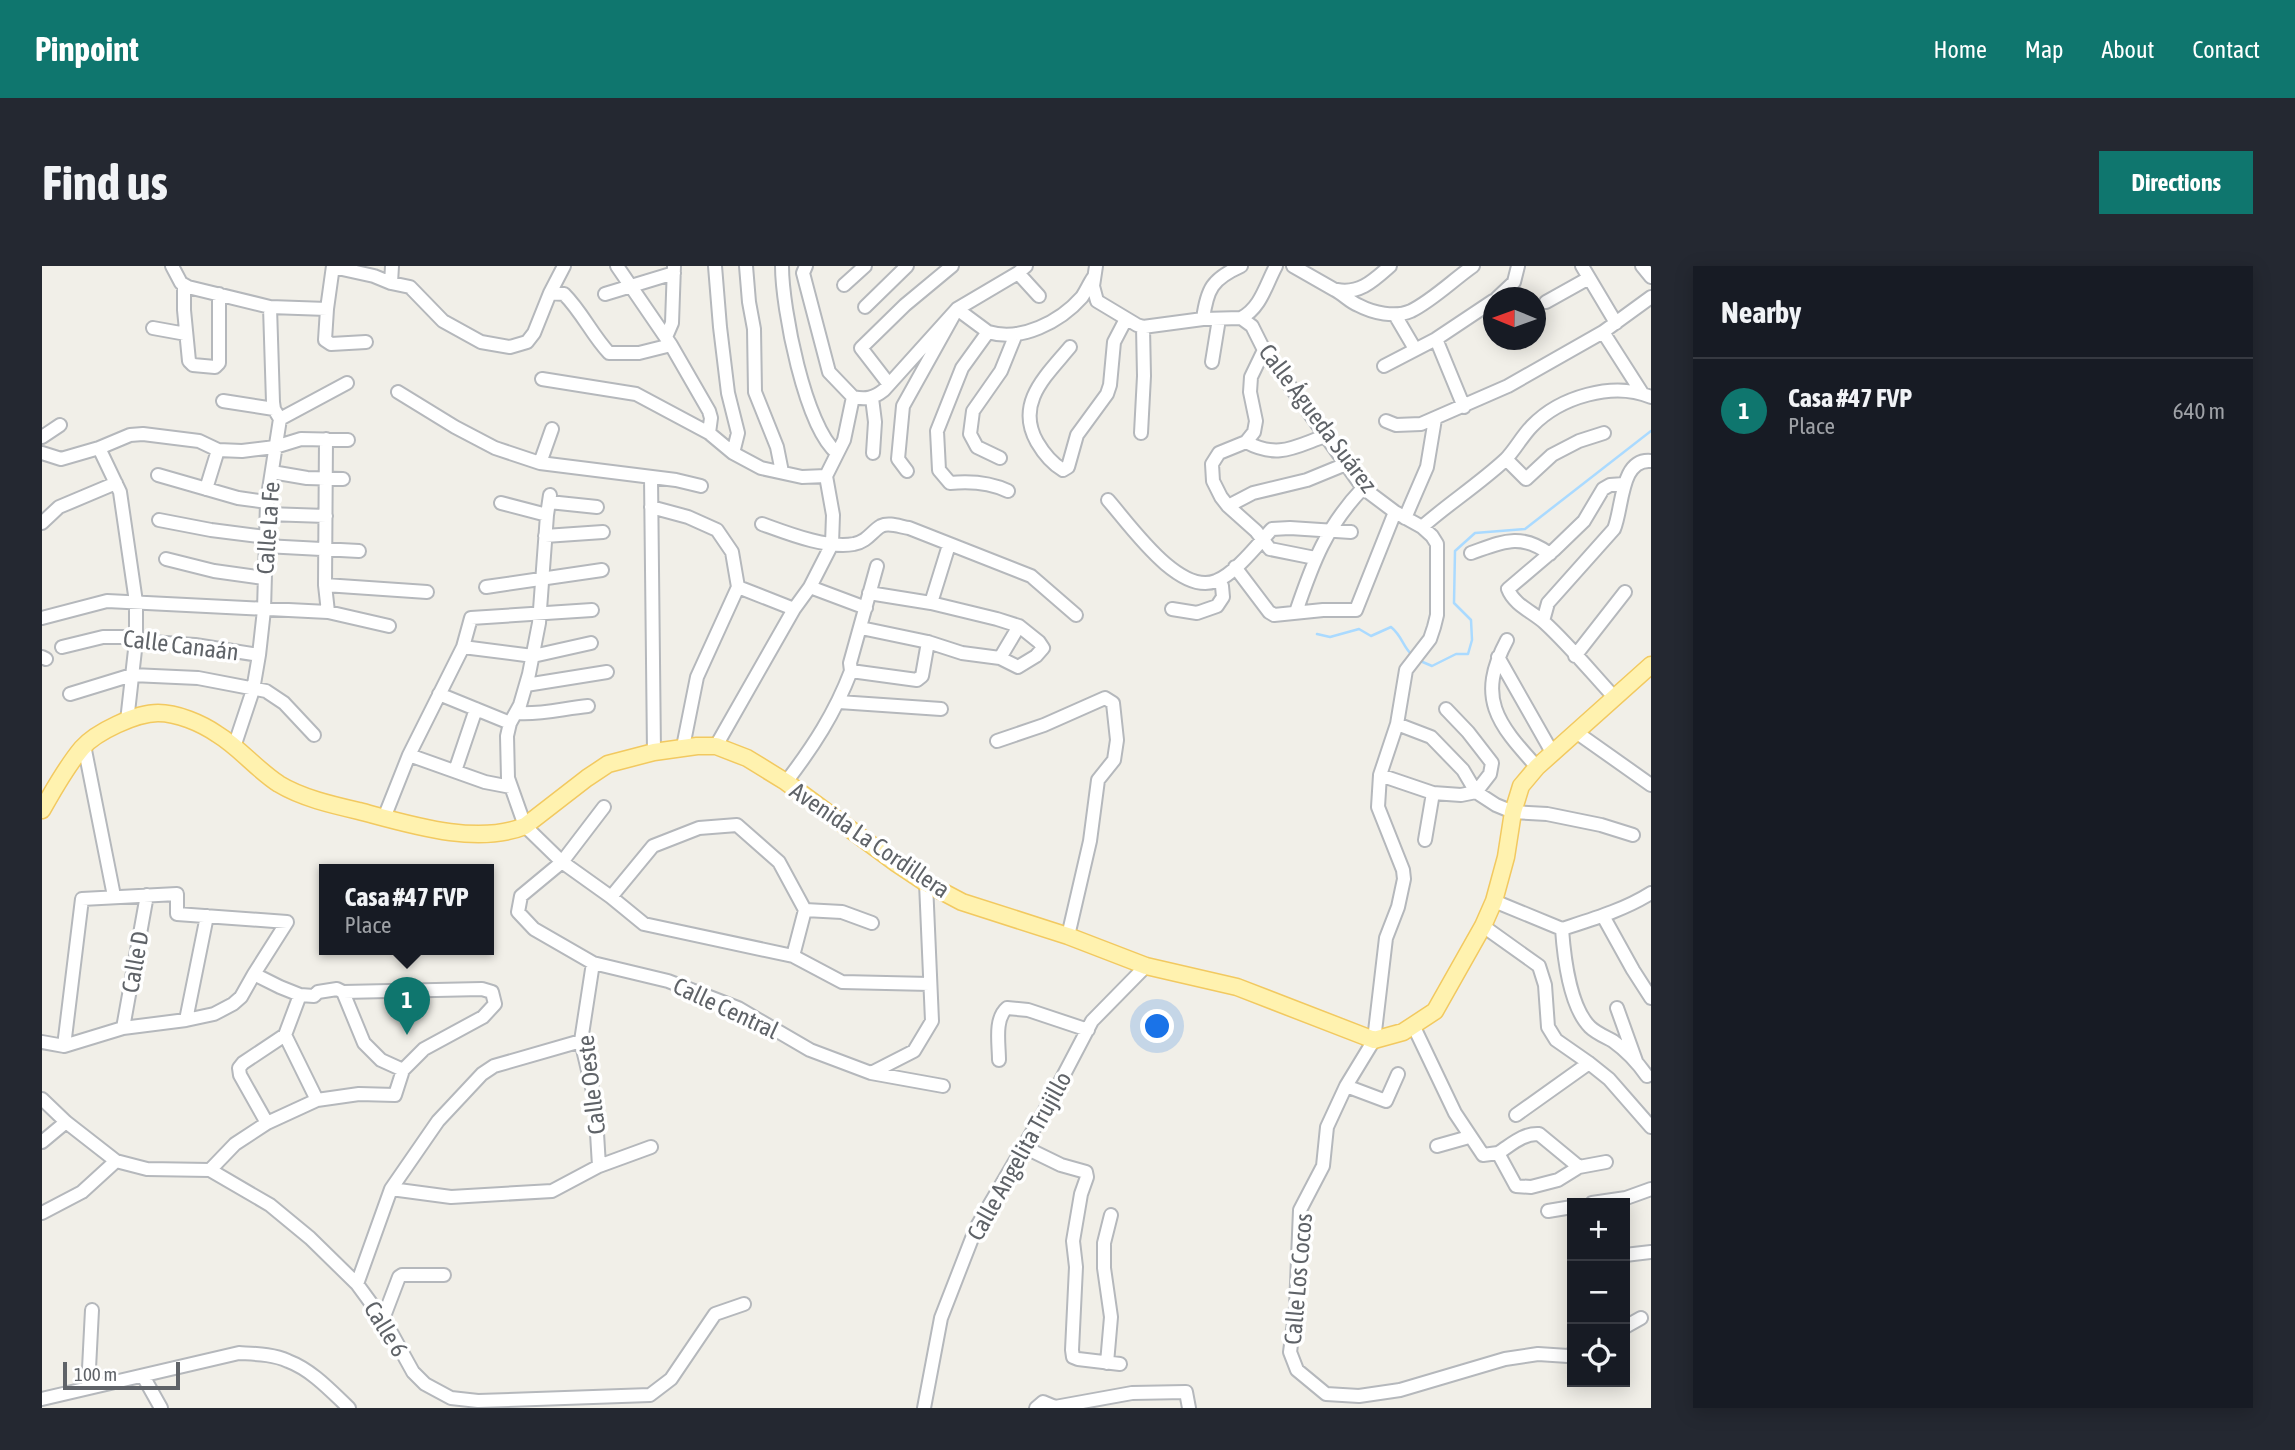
<!DOCTYPE html>
<meta charset="utf-8">
<style>
:root{--surface:#171b24;--page:#242831;--text:#f1f3f6;--muted:#9ea1a6;--line:#363941;--accent:#0f766e}
body{margin:0;font-family:"Asap Condensed",sans-serif;background:var(--page);color:var(--text)}
.controls{position:absolute;right:21px;bottom:21px;display:grid;overflow:hidden;border-radius:0px;box-shadow:0 4px 18px #0003}
.controls button{width:63px;height:63px;display:grid;place-items:center;padding:0;border:0;border-bottom:2px solid var(--line);background:var(--surface);color:var(--text);font:35px sans-serif}
.compass{position:absolute;left:1441px;top:21px;width:63px;height:63px;border-radius:50%;background:var(--surface);box-shadow:0 4px 18px #0003;rotate:271deg}
.scale{position:absolute;left:21px;bottom:18px;width:117px;box-sizing:border-box;padding-left:7px;border:4px solid #5f6368;border-top:0;font-size:19px;line-height:24px;white-space:nowrap;color:#5f6368;-webkit-text-stroke:5px #fff;paint-order:stroke}
.you{position:absolute;left:1116px;top:761px;width:24px;height:24px;margin:-18px;border:5px solid #fff;border-radius:50%;background:#1a73e8;box-shadow:0 0 0 10px #1a73e833}
.badge{display:grid;place-items:center;width:46px;height:46px;border-radius:50%;background:var(--accent);color:#fff;font-size:23px;font-weight:700}
.pin{position:absolute;translate:-50% -58px;filter:drop-shadow(0 2px 4px #0008)}
.pin::after{content:'';position:absolute;top:37px;width:24px;height:21px;background:inherit;clip-path:polygon(0 0,100% 0,50% 100%)}
.popup{position:absolute;left:277px;top:598px;width:175px;height:91px;box-sizing:border-box;display:grid;place-content:center;border-radius:0px;background:var(--surface);filter:drop-shadow(0 2px 5px #0005);font-size:23px;white-space:nowrap;color:var(--muted)}
.popup b{font-size:26px;color:var(--text)}
.popup::after{content:'';position:absolute;left:50%;top:100%;margin-left:-14px;border:14px solid transparent;border-top-color:var(--surface)}
.list{margin:0;padding:0;list-style:none}
h2{display:flex;justify-content:space-between;align-items:center;height:91px;margin:0;padding:0 28px;font-size:30px}
h2 small{font-size:23px;font-weight:400;color:var(--muted)}
.list li{display:grid;grid-template-columns:46px 1fr auto;gap:21px;align-items:center;box-sizing:border-box;height:105px;padding:0 28px;border-top:2px solid var(--line)}
.list b{display:block;font-size:26px;white-space:nowrap}
.list p{margin:0;font-size:23px;white-space:nowrap;color:var(--muted)}
.list em{font-size:23px;font-style:normal;color:var(--muted)}
.icon{flex:none;width:38px;height:38px;fill:none;stroke:currentColor;stroke-width:2;stroke-linecap:round;stroke-linejoin:round}
.map{position:relative;flex:none;width:1609px;height:1142px;overflow:hidden;border-radius:0px}
header{display:flex;align-items:center;gap:42px;box-sizing:border-box;height:98px;padding:0 35px;background:var(--accent);color:#fff}
header strong{font-size:33px}
nav{display:flex;gap:38px;margin-inline-start:auto;font-size:24px}
.intro{display:flex;align-items:center;justify-content:space-between;box-sizing:border-box;height:168px;padding:0 42px}
h1{margin:0;font-size:49px}
.button{padding:18px 32px;border-radius:0px;background:var(--accent);color:#fff;font-size:24px;font-weight:700}
main{display:flex;gap:42px;padding:0 42px}
aside{flex:1;background:var(--surface);border-radius:0px;box-shadow:0 4px 18px #0003}
.map>svg:first-child{display:block}
</style>
<header>
<strong>Pinpoint</strong>
<nav><a>Home</a><a>Map</a><a>About</a><a>Contact</a></nav>
</header>
<div class="intro"><h1>Find us</h1><a class="button">Directions</a></div>
<main>
<div class="map">
<svg width="1609" height="1142" viewBox="0 0 1609 1142">
<rect width="100%" height="100%" fill="#f1efe8"/>
<g fill="none" stroke-linecap="round" stroke-linejoin="round">
<path stroke="#aadaff" stroke-width="2.5" d="M 1275,368 L 1288,371 L 1317,363 L 1329,370 L 1349,361 C 1361,371 1360,380 1371,390
M 1376,394 L 1390,400 L 1414,388 L 1426,388 L 1430,374 L 1429,354 L 1412,337 L 1413,285 L 1433,267 L 1483,263 L 1609,165"/>
<g stroke="#b5b8bc" stroke-width="16">
<path id="minor" d="M 130,0 L 139,17 L 146,21 L 228,41 L 285,43 L 291,0
M 575,0 L 629,79 L 667,145 L 669,152 L 667,167
M 673,0 L 678,61 L 686,127 L 696,167 L 691,187
M 704,0 L 707,36 L 712,63 L 713,126 L 735,181 L 740,206
M 740,0 C 740,42 763,161 795,187
M 764,0 L 761,7 L 787,106 L 811,131 C 824,134 832,132 842,124 L 915,43 L 976,7 L 984,0
M 1054,0 L 1051,20 L 1055,35 L 1095,59 L 1101,61 L 1161,53 L 1199,52 L 1210,60 L 1222,84 L 1321,222 L 1353,246 L 1380,261 L 1390,270 L 1395,278 L 1395,349 L 1392,361 L 1388,373 L 1364,404 L 1355,458 L 1338,509 L 1336,541 L 1361,604 L 1362,613 L 1356,641 L 1344,672 L 1332,774 L 1304,820 L 1285,861 L 1281,900 L 1258,944 L 1254,1041 L 1248,1086 L 1255,1104 L 1284,1128 L 1317,1130 L 1358,1124 L 1463,1093 L 1496,1088 L 1526,1090 L 1530,1088
M 1251,0 C 1265,8 1279,16 1293,24 C 1301,28 1308,36 1316,39 C 1331,47 1353,52 1369,45 C 1391,34 1411,14 1431,0
M 1540,0 L 1574,57
M 1600,0 L 1609,11
M 291,1 L 332,10 L 349,17 L 368,21 L 401,55 L 439,76 L 468,81 L 485,76 L 492,67 L 508,27 L 522,0
M 976,7 L 997,30
M 349,17 L 350,0
M 142,19 L 142,44 L 147,95 L 151,99 L 173,101 L 177,97 L 177,28
M 802,19 L 823,0
M 1295,24 C 1318,28 1331,15 1348,0
M 508,27 L 522,28 C 540,46 550,69 567,87 L 597,87 L 629,79
M 563,28 L 632,7
M 1455,32 L 1472,16 L 1476,0
M 1504,36 L 1547,12
M 823,41 L 865,0
M 285,43 L 283,74 L 289,78 L 324,76
M 1353,49 L 1373,83
M 1199,52 C 1219,42 1224,18 1234,0
M 1161,53 C 1165,23 1170,13 1199,0
M 111,62 L 144,68
M 1561,66 L 1600,127
M 624,71 L 630,57 L 632,0
M 1028,81 C 1004,110 973,137 995,176 C 1002,188 1009,197 1021,204 L 1026,201 L 1035,169 L 1065,128 L 1068,119 L 1072,76 L 1084,53
M 1222,84 L 1209,111 L 1208,126 L 1214,155 L 1212,166 L 1204,176 L 1177,187 L 1170,198 L 1171,215 L 1179,231 L 1186,240 L 1214,265 L 1228,283 L 1273,292
M 1170,96 L 1177,53
M 1342,100 L 1394,73
M 500,113 L 594,128 L 667,167 L 691,187 L 719,202 L 760,211 L 784,210 L 791,249 L 790,278 L 768,321 L 752,343 L 674,480
M 846,117 L 819,82 L 863,39 L 910,0
M 356,126 L 413,161 L 453,182 L 498,197 L 510,163
M 830,132 L 833,156 L 831,187
M 181,135 L 232,143
M 1422,141 L 1394,73 L 1451,35
M 238,153 L 305,117
M 1344,155 L 1354,159 L 1379,158 L 1466,120 L 1561,66 L 1609,31
M 1099,167 L 1102,110 L 1101,61
M 0,171 L 18,159
M 284,173 L 283,319 L 286,346
M 1204,176 C 1236,193 1252,181 1283,170
M 57,182 L 78,226 L 94,336 L 94,375 L 85,455
M 0,187 L 19,193 L 57,182 L 88,169 L 101,168 L 157,175 L 176,184 L 200,185 L 233,181 L 259,173 L 306,174
M 958,192 L 935,181 L 928,168 L 931,145 L 959,105 L 974,68
M 1464,193 L 1484,213 L 1510,189 L 1537,175 L 1562,167
M 498,197 L 634,214 L 659,220
M 865,205 L 856,193 L 861,140 L 915,43 L 946,66
M 230,206 L 265,212 L 301,213
M 116,209 L 196,232 L 225,236
M 784,210 L 802,174 L 811,131
M 609,211 L 612,486
M 164,223 L 176,184
M 966,225 C 947,216 928,215 908,217 L 897,204 L 895,165 L 920,102 L 946,66 C 979,76 1018,56 1040,31 C 1044,25 1047,18 1051,12
M 508,229 L 505,249 L 497,357 L 487,408 L 478,439 L 468,457 L 465,470 L 466,512 L 483,560 L 520,596 L 569,631 L 602,658 L 751,690 L 800,716 L 888,718
M 1066,234 C 1088,259 1137,330 1174,315 C 1193,308 1216,278 1230,263 L 1248,262 L 1309,266
M 507,236 L 555,241
M 459,237 L 505,249
M 1186,240 L 1211,227 L 1265,214 L 1304,198
M 609,241 L 646,251 L 675,264 L 690,286 L 696,321 L 655,411 L 641,481
M 225,248 L 284,250
M 1363,252 L 1385,201 L 1393,153
M 117,254 L 169,264 L 224,271
M 0,257 L 17,241 L 74,217
M 720,258 C 745,267 785,283 812,278 C 826,275 829,266 839,260 C 847,256 859,261 867,262 L 989,310 L 1034,349
M 1380,261 C 1406,238 1437,218 1463,194 C 1473,184 1480,170 1490,160 C 1518,131 1571,115 1609,131
M 503,270 L 561,266
M 223,280 L 317,285
M 1429,287 C 1460,276 1478,266 1508,288
M 124,293 L 172,305 L 222,312
M 835,300 L 808,397 L 809,405 L 875,414 L 880,410 L 886,376
M 1193,301 L 1227,346 L 1232,349 L 1281,344 L 1314,344 L 1353,246
M 283,319 L 385,326
M 444,321 L 560,304
M 696,321 L 752,343
M 768,321 L 824,342
M 889,337 L 907,279
M 1130,343 L 1155,347 L 1175,340 L 1181,331 L 1180,320 L 1176,315
M 1254,346 C 1271,296 1284,261 1321,222
M 0,352 L 65,335 L 286,346 L 347,360
M 1501,355 L 1506,337 L 1572,263 C 1581,242 1578,192 1609,195
M 819,362 L 886,376 L 920,387 L 958,392 L 976,401 L 994,390 L 1001,382 L 997,376 L 977,360 L 955,353 L 889,337 L 827,327
M 1465,374 C 1434,432 1455,457 1495,501
M 20,381 L 61,371 L 84,371 L 94,375 L 153,379 L 217,389
M 421,381 L 491,390 L 549,377
M 1533,390 L 1583,326
M 0,391 L 4,393
M 1456,391 L 1511,488
M 958,392 L 977,360
M 484,419 L 565,406
M 28,428 L 90,409 L 156,412 L 224,425 L 242,437 L 272,469
M 397,428 L 468,457
M 1572,431 C 1549,406 1527,379 1503,357 C 1491,346 1472,339 1466,323 L 1512,284 L 1542,255 L 1561,223 L 1568,219 L 1582,218
M 797,436 L 899,443
M 475,447 C 499,449 523,442 546,440
M 1355,458 L 1389,471 L 1421,504 L 1434,526 L 1454,539 L 1471,546 L 1505,548 L 1559,559 L 1591,569
M 1534,466 L 1609,519
M 955,475 L 1002,459 L 1063,432 L 1071,437 L 1075,474 L 1072,494 L 1056,514 L 1048,575 L 1026,670
M 42,479 L 72,630
M 192,481 L 211,424 L 217,389 L 222,344 L 225,236 L 238,153 L 232,143 L 231,136 L 228,41
M 367,489 L 443,516 L 469,521
M 413,505 L 434,443
M 1338,509 L 1391,527 L 1419,529 L 1434,526 L 1448,508 L 1450,497 L 1426,466 L 1404,443
M 744,516 C 771,481 793,447 809,405
M 562,541 L 520,596 L 479,630 L 476,646 L 492,663 L 551,697 L 626,715 L 696,742 L 768,784 L 829,807 L 901,820
M 342,552 L 367,489 L 421,381 L 429,352 L 550,344
M 1383,574 L 1391,527
M 569,631 L 611,580 L 657,562 L 695,559 L 737,596 L 763,644 L 751,690
M 1452,635 L 1520,663
M 763,644 L 800,646 L 830,657
M 1561,650 L 1591,704 L 1609,732
M 1441,660 L 1497,700 L 1503,719 L 1506,761 L 1514,774 L 1547,797 L 1567,813 L 1609,861
M 1520,663 C 1522,691 1528,741 1548,761 C 1554,767 1564,771 1571,775 C 1585,785 1596,797 1605,810
M 1520,663 C 1551,653 1582,644 1609,627
M 551,697 L 539,775 L 553,834 L 557,900
M 1575,742 L 1594,795
M 144,754 L 165,650
M 1371,759 L 1413,847 L 1441,889 L 1456,887 L 1474,920 L 1489,921 L 1516,914 L 1537,901 L 1564,896
M 81,762 L 105,629
M 243,769 L 275,834
M 0,776 L 22,780 L 81,762 L 144,754 L 172,748 L 191,738 L 199,731 L 212,708 L 238,721 L 258,729 L 272,730 L 276,726 L 295,723 L 301,726 L 440,723 L 450,726 L 453,738 L 441,751 L 382,783 L 361,804 L 339,794 L 322,777 L 301,726
M 22,780 L 40,633 L 135,628 L 135,648 L 245,656 L 212,708
M 957,794 C 957,778 952,753 965,742 L 986,744 L 1046,764
M 829,807 L 872,785 L 890,755 L 884,617
M 1304,820 L 1344,835 L 1356,808
M 0,833 L 24,856 L 74,895 L 105,903 L 168,904 L 228,939 L 268,972 L 315,1018 L 345,1059 L 371,1106 L 383,1118 L 409,1132 L 436,1135 L 608,1129 L 629,1113 L 673,1048 L 702,1038
M 1474,849 L 1547,797
M 225,857 L 198,809 L 197,802 L 201,797 L 243,769 L 258,729
M 0,876 L 24,856
M 1395,880 L 1427,871
M 982,881 L 1019,899 L 1044,906 L 1045,911 L 1039,928 L 1031,975 L 1034,1001 L 1030,1084 L 1031,1091 L 1036,1093 L 1078,1098
M 1456,887 C 1469,879 1481,867 1497,868 L 1537,901
M 168,904 L 193,878 L 225,857 L 275,834 L 317,828 L 353,829 L 361,804
M 349,923 L 409,931 L 510,925 L 557,900 L 609,881
M 1550,937 L 1584,932 L 1609,923
M 1506,945 L 1530,941
M 0,947 L 40,926 L 74,895
M 1583,989 L 1609,986
M 315,1018 L 349,923 L 396,855 L 440,808 L 452,800 L 539,775
M 341,1053 L 357,1011 L 360,1009 L 402,1009
M 1583,1061 L 1599,1052
M 1065,1097 L 1069,1051 L 1062,1002 L 1062,977 L 1069,949
M 101,1110 L 119,1142
M 46,1122 L 50,1044
M 0,1133 L 197,1087 C 213,1088 231,1088 246,1095 C 270,1104 289,1125 307,1142
M 882,1142 L 899,1052 L 934,962 L 1006,839 L 1050,755 L 1104,700
M 994,1142 L 1001,1136 L 1013,1141 L 1090,1127 L 1144,1126 L 1147,1142"/>
</g>
<g stroke="#f2c960" stroke-width="19">
<path id="major" d="M 0,544 C 12,523 24,501 40,482 C 54,466 94,447 116,447 C 135,447 159,457 175,468 C 198,482 214,503 237,518 C 260,532 291,539 317,545 C 366,558 434,580 483,560 L 545,512 L 566,498 L 612,486 L 655,480 L 674,480 L 705,492 L 744,516 L 854,597 L 884,617 L 920,636 L 1026,670 L 1104,700 L 1195,721 L 1332,774 L 1361,766 L 1393,745 L 1441,660 L 1452,635 L 1464,591 L 1471,546 L 1479,520 L 1495,501 L 1609,399"/>
</g>
<use href="#minor" stroke="#fff" stroke-width="12"/>
<use href="#major" stroke="#fff2af" stroke-width="16"/>
</g>
<g text-anchor="middle" dominant-baseline="central" stroke-width="7" stroke-linejoin="round" paint-order="stroke">
<g font-size="24" fill="#5f6368" stroke="#fff">
<text transform="translate(1276 152) rotate(53)">Calle Águeda Suárez</text>
<text transform="translate(226 262) rotate(-86)">Calle La Fe</text>
<text transform="translate(139 379) rotate(7)">Calle Canaán</text>
<text transform="translate(828 574) rotate(34)">Avenida La Cordillera</text>
<text transform="translate(93 696) rotate(-80)">Calle D</text>
<text transform="translate(684 742) rotate(25)">Calle Central</text>
<text transform="translate(549 819) rotate(-97)">Calle Oeste</text>
<text transform="translate(977 890) rotate(-61)">Calle Angelita Trujillo</text>
<text transform="translate(1256 1013) rotate(-85)">Calle Los Cocos</text>
<text transform="translate(344 1063) rotate(58)">Calle 6</text>
</g>
</g>
</svg>
<div class="controls">
<button>+</button>
<button>−</button>
<button><svg class="icon" aria-label="locate" viewBox="0 0 24 24"><circle cx="12" cy="12" r="6"/><path d="M12 2v4M12 18v4M2 12h4M18 12h4"/></svg></button>
</div>
<svg class="compass" viewBox="-18 -18 36 36"><path d="M0-13l5 13h-10z" fill="#e53935"/><path d="M0 13l5-13h-10z" fill="#9ea1a6"/></svg>
<div class="scale">100 m</div>
<div class="you"></div>
<div class="pin badge" style="left:365px;top:769px">1</div>
<div class="popup"><b>Casa #47 FVP</b>Place</div>
</div>
<aside>
<h2>Nearby<small></small></h2>
<ul class="list">
<li><span class="badge">1</span><div><b>Casa #47 FVP</b><p>Place</p></div><em>640 m</em></li>
</ul>
</aside>
</main>
